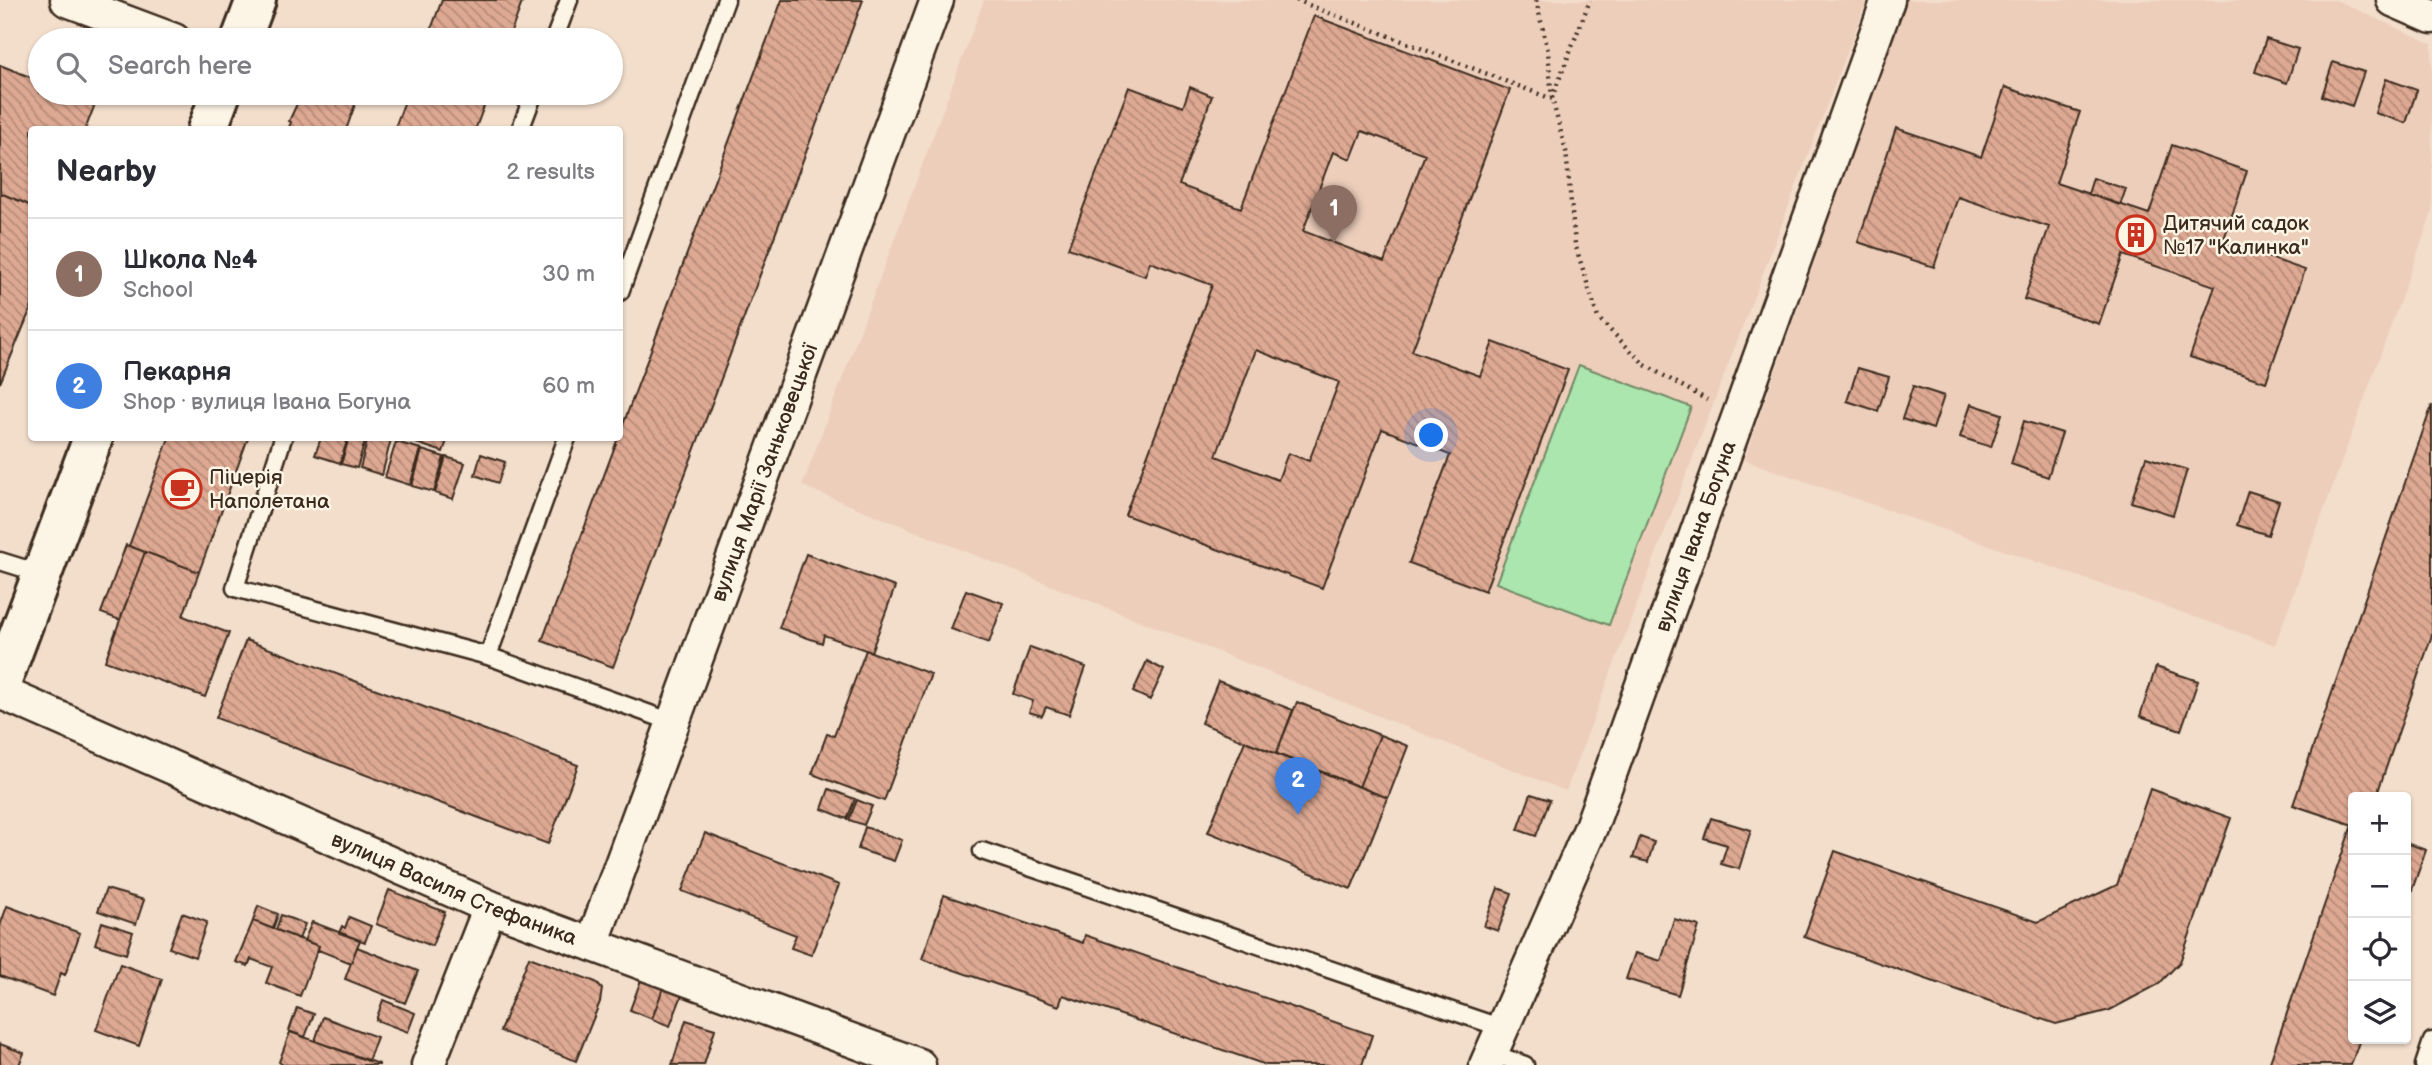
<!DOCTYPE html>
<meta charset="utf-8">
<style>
:root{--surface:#fff;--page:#f2f2f3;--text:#2b2b33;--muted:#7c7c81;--line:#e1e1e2;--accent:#7c3aed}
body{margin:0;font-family:"Balsamiq Sans",sans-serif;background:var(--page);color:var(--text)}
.controls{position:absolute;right:21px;bottom:21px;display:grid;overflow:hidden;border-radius:7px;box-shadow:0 2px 5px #0004}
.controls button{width:63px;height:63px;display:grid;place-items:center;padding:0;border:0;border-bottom:2px solid var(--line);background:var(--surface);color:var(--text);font:35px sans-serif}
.you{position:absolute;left:1432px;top:436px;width:24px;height:24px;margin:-18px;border:5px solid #fff;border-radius:50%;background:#1a73e8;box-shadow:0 0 0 10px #1a73e833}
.badge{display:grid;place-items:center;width:46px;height:46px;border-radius:50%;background:var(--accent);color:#fff;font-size:23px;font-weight:700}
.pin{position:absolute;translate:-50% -58px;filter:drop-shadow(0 2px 4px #0008)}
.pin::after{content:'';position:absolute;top:37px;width:24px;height:21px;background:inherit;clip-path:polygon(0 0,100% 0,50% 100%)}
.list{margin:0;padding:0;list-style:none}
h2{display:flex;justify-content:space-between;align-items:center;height:91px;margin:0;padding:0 28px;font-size:30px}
h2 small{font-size:23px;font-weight:400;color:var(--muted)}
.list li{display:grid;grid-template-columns:46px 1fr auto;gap:21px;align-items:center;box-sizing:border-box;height:112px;padding:0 28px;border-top:2px solid var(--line)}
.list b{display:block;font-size:26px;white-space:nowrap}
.list p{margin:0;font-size:23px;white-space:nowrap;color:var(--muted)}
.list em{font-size:23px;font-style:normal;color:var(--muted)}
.icon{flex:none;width:38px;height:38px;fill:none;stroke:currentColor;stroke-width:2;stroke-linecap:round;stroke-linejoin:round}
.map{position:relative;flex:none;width:2432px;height:1065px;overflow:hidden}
.search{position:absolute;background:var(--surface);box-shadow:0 2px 5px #0004;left:28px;top:28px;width:595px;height:77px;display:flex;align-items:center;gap:18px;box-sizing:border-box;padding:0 24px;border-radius:38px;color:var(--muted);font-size:26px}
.panel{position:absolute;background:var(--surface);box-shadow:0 2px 5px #0004;left:28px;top:126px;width:595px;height:315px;border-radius:7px}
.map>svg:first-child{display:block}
</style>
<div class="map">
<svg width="2432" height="1065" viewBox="0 0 2432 1065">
<defs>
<pattern id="building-back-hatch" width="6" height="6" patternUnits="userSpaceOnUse" patternTransform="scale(1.75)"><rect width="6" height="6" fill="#dea993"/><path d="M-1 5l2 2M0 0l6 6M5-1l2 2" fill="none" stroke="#b58a77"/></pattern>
</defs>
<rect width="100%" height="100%" fill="#f3decc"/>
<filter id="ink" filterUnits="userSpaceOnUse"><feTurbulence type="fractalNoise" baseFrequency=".0143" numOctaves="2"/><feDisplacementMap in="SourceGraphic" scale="14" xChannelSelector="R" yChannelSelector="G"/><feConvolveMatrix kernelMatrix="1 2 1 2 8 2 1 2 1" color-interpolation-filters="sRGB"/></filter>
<g filter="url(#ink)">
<path fill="#edcebb" d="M 984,0 L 1867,0 L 1566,791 L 802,486 Z
M 1907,0 L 2336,0 L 2432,44 L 2432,213 L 2275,645 L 1744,460 Z"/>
<path fill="#aae6ad" stroke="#728866" stroke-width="2" d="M 1579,365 L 1691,407 L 1609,625 L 1496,583 Z"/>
<path fill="url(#building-back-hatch)" stroke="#3b2a1e" stroke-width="2" fill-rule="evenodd" d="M 442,0 L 523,0 L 508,40 L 427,40 Z
M 782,0 L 863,0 L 613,667 L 542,641 Z
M 1314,16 L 1510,90 L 1412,351 L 1480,376 L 1493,342 L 1568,370 L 1485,591 L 1409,563 L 1450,455 L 1382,429 L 1322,588 L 1125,515 L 1212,285 L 1150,262 L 1145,276 L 1068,248 L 1129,87 L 1183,107 L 1190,87 L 1212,96 L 1179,185 L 1241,208 ZM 1362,131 L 1425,154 L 1384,262 L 1303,231 L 1333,152 L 1351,159 ZM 1256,350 L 1339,382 L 1309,461 L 1288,453 L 1278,480 L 1216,456 Z
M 2266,39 L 2298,49 L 2287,83 L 2255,72 Z
M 2333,62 L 2364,72 L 2352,106 L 2322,96 Z
M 0,65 L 40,81 L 40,93 L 68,93 L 95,104 L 85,130 L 32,130 L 32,206 L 0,193 Z
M 2386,79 L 2417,90 L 2406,123 L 2375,113 Z
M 2005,87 L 2080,112 L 2056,183 L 2149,214 L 2172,145 L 2247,171 L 2223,242 L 2305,270 L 2266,382 L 2190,357 L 2215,286 L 2123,255 L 2099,324 L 2024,299 L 2049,227 L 1958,197 L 1934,267 L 1858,242 L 1896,128 L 1981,157 Z
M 302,93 L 348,93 L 358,96 L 346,130 L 288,130 L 291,122 L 289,121 Z
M 408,93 L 489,93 L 475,130 L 394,130 Z
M 2093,178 L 2126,189 L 2120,205 L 2088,194 Z
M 0,193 L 32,206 L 32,306 L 0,383 Z
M 1858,368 L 1889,377 L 1878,411 L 1847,401 Z
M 1913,386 L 1944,396 L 1933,429 L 1902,419 Z
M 1971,404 L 2002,414 L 1991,447 L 1960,437 Z
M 2432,405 L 2432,635 L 2376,797 L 2353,797 L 2353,825 L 2293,805 Z
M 2024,421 L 2062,433 L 2048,477 L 2011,464 Z
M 169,438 L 248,438 L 199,572 L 129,546 Z
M 321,438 L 348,438 L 340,463 L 315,455 Z
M 349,438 L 366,438 L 357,468 L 341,464 Z
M 368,438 L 391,439 L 382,475 L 360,468 Z
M 401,438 L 448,438 L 443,452 Z
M 396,442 L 421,449 L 410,485 L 385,477 Z
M 422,450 L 444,457 L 434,492 L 412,486 Z
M 481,454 L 505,462 L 498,483 L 475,475 Z
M 446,457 L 465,463 L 453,499 L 435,493 Z
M 2146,457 L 2187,470 L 2173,515 L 2131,502 Z
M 2248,491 L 2279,501 L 2268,535 L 2237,525 Z
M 126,545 L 145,552 L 120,620 L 101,613 Z
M 145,552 L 199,572 L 183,616 L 229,633 L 205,697 L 105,661 Z
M 806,554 L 895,587 L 871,652 L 824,635 L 822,643 L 779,628 Z
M 966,590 L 1003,603 L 989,643 L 951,629 Z
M 246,640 L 578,765 L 548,844 L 216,718 Z
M 1030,647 L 1086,667 L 1069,715 L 1046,707 L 1042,716 L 1029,712 L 1033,701 L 1013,694 Z
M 866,650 L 931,674 L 884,801 L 812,774 L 827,734 L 834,736 Z
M 1147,661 L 1164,670 L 1150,700 L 1133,692 Z
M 2156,667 L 2198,681 L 2181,730 L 2140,716 Z
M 1218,681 L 1293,710 L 1276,754 L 1201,723 Z
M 1297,702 L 1380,735 L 1359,787 L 1276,754 Z
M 1380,735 L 1408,746 L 1388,798 L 1359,787 Z
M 1245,741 L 1388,798 L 1351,889 L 1208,832 Z
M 829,789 L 855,799 L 847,819 L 822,809 Z
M 2150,789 L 2231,818 L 2180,962 L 2159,984 L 2110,1010 L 2056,1024 L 1804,937 L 1835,851 L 2038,922 L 2117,885 Z
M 1531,794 L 1550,800 L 1536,836 L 1518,830 Z
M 857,800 L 872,806 L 864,825 L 849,820 Z
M 1711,818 L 1751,830 L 1739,869 L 1721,864 L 1727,845 L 1704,838 Z
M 2352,825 L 2353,1039 L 2360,1039 L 2351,1065 L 2269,1065 Z
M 865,827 L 902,840 L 894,861 L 858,849 Z
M 705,833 L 839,885 L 811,955 L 791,948 L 796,935 L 682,891 Z
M 1640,837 L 1654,842 L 1648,862 L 1633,858 Z
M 2406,843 L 2426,850 L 2406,907 Z
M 1498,888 L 1512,893 L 1498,931 L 1484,926 Z
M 106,889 L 144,900 L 136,924 L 98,911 Z
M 389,890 L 445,912 L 432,946 L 376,924 Z
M 944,895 L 1083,943 L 1085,935 L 1372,1035 L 1362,1065 L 1266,1065 L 1063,995 L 1059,1006 L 922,959 Z
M 7,906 L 80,933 L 65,975 L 61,973 L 53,996 L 0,976 L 0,926 Z
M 258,906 L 278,914 L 273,929 L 253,921 Z
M 182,913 L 207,922 L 195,957 L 169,948 Z
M 281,915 L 305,924 L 299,939 L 276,930 Z
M 349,917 L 371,926 L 365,942 L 339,933 L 342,926 L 345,928 Z
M 1674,919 L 1699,926 L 1678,995 L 1626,979 L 1635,953 L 1661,961 Z
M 253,921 L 319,946 L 300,996 L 266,983 L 272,967 L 251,959 L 248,966 L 236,962 Z
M 102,922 L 133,932 L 126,954 L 95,944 Z
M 312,922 L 360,940 L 351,963 L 318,950 L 319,946 L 304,941 Z
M 357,947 L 418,971 L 405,1003 L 345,979 Z
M 529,957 L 596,982 L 602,989 L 600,1002 L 576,1061 L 500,1031 Z
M 120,964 L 162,979 L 139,1046 L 96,1030 Z
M 641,980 L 663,988 L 652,1019 L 630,1010 Z
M 663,988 L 682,995 L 670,1026 L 652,1019 Z
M 383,1000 L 415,1013 L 408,1032 L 376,1020 Z
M 297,1008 L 314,1014 L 305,1037 L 289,1031 Z
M 323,1017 L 377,1037 L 368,1061 L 315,1041 Z
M 686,1020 L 715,1029 L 704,1065 L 672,1065 Z
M 290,1032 L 379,1064 L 379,1065 L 283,1065 L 279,1062 Z
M 0,1044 L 24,1053 L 19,1065 L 0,1065 Z"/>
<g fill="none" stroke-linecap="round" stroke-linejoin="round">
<g stroke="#3b2a1e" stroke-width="21">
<path id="service" d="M 554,40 L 569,0
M 520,130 L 534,93
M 620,292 L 726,0
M 283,438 L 235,588 L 488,656
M 567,438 L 488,656 L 675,723
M 0,561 L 42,574
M 982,851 L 1502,1028
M 1491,1053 L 1525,1065
M 2424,1065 L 2432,1041"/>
</g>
<g stroke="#3b2a1e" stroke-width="37">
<g id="minor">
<path d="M 67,0 L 174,40"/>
<path d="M 2393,0 L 2432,17"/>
<path id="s1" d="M 0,692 L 490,907 L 919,1065"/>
<path id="s2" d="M 592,944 L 937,0"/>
<path d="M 428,1065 L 490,907"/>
<path id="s3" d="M 1486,1065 L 1591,827 L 1888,0"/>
</g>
</g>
<g stroke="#3b2a1e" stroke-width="44">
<path id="tertiary" d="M 241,40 L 256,0
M 207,130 L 221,93
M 0,686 L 93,438"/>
</g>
<path stroke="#3b2a1e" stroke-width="4.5" stroke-dasharray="2 5" stroke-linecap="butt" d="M 1296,0 L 1552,99
M 1536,0 L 1548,51 L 1552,99 L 1566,151 L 1575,244 L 1598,318 L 1645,365 L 1707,400
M 1552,98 L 1590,0"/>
<use href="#service" stroke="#fcf5e5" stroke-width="16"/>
<use href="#minor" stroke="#fcf5e5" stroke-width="32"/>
<use href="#tertiary" stroke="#fcf5e5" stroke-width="38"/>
</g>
</g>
<defs>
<g id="building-ring" transform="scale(2.0125)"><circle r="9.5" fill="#fcf5e5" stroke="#c8321e" stroke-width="1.5"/><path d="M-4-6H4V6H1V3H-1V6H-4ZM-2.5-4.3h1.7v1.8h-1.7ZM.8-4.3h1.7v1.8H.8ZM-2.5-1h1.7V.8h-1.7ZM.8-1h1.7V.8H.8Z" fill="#c8321e"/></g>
<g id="cafe-ring" transform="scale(2.0125)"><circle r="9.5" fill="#fcf5e5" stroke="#c8321e" stroke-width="1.5"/><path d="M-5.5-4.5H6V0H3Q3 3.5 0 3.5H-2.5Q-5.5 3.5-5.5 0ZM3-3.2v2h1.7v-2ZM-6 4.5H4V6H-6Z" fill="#c8321e"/></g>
</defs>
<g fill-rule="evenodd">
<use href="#building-ring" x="2136" y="235"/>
<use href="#cafe-ring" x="182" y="489"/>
</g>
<g text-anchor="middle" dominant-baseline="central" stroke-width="5" stroke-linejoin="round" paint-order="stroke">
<g font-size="21" fill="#3b2a1e" stroke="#fcf5e5" text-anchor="start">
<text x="2163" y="223">Дитячий садок<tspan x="2163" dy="24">№17 "Калинка"</tspan></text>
<text x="209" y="477">Піцерія<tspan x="209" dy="24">Наполетана</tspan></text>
</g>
<g font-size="21" fill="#3b2a1e" stroke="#fcf5e5">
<text stroke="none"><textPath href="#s2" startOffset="502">вулиця Марії Заньковецької</textPath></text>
<text stroke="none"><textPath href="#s3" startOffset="569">вулиця Івана Богуна</textPath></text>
<text stroke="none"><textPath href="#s1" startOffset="495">вулиця Василя Стефаника</textPath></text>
</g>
</g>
</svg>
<div class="controls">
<button>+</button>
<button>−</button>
<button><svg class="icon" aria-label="locate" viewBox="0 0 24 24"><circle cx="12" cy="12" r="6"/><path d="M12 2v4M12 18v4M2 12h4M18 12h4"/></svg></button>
<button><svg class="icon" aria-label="layers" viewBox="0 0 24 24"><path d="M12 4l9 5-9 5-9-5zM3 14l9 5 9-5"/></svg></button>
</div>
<div class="you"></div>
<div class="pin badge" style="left:1334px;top:243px;background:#8d6e63">1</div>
<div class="pin badge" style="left:1298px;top:815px;background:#3f7fe0">2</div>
<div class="search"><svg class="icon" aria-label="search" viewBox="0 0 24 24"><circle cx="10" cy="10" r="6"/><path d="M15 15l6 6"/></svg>Search here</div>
<section class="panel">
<h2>Nearby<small>2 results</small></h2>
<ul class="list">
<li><span class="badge" style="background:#8d6e63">1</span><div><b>Школа №4</b><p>School</p></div><em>30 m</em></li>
<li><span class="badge" style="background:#3f7fe0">2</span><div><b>Пекарня</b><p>Shop · вулиця Івана Богуна</p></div><em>60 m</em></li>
</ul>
</section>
</div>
